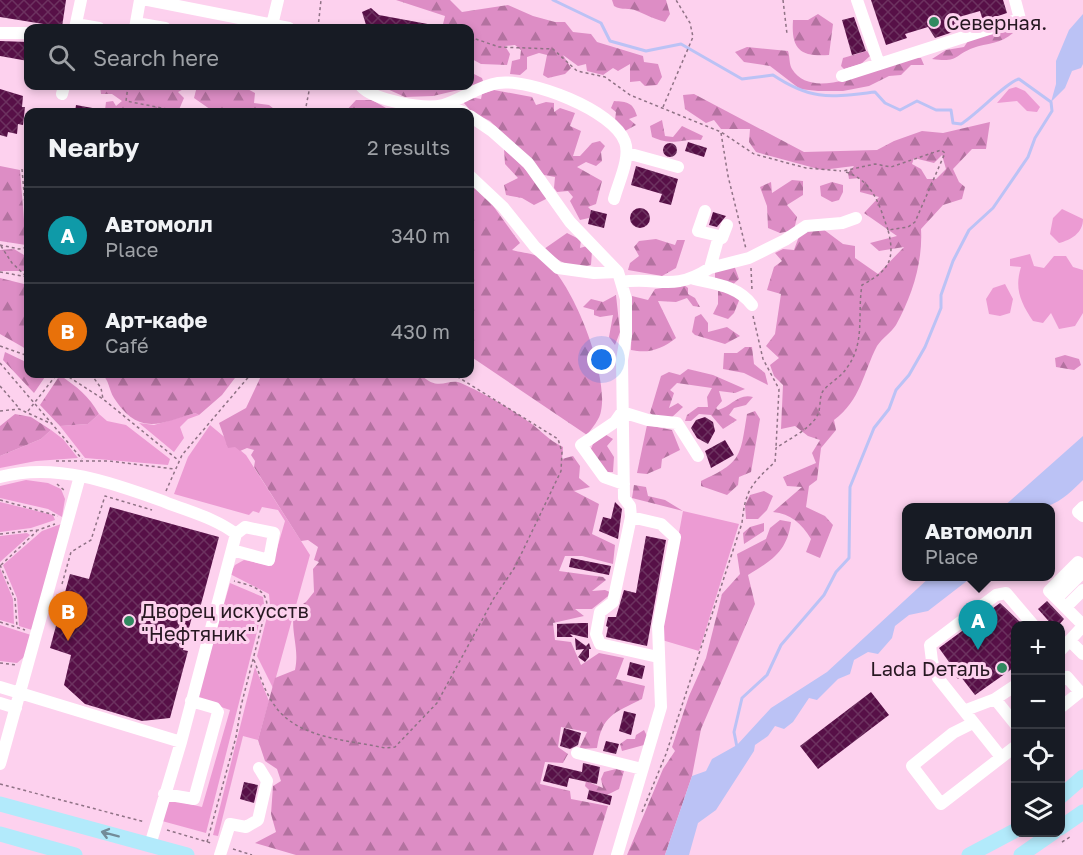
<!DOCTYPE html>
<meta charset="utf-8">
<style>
:root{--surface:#171b24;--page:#242831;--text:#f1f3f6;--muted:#9ea1a6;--line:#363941;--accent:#d93025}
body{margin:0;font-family:"Golos Text",sans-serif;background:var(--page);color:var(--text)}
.controls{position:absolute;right:18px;bottom:18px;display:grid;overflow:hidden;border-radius:12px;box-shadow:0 3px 9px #0003}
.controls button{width:54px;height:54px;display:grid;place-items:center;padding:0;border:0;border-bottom:2px solid var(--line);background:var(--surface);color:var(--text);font:30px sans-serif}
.you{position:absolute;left:602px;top:360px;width:21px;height:21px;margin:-15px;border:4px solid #fff;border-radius:50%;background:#1a73e8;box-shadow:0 0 0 9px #1a73e833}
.badge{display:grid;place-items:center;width:39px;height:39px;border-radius:50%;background:var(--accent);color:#fff;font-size:20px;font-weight:700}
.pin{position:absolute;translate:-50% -50px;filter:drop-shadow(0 2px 3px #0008)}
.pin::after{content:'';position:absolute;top:32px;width:21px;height:18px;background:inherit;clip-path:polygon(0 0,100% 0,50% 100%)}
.popup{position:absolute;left:902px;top:503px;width:153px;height:78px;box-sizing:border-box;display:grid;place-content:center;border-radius:12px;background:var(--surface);filter:drop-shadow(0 2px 4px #0005);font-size:20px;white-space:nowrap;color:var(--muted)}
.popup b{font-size:22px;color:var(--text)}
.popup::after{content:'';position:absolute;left:50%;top:100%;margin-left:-12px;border:12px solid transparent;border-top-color:var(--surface)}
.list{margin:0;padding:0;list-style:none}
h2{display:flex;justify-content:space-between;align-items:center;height:78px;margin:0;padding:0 24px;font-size:26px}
h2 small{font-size:20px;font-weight:400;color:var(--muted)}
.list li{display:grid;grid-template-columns:39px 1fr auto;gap:18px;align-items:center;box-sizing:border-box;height:96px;padding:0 24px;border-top:2px solid var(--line)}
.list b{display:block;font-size:22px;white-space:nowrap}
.list p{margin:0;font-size:20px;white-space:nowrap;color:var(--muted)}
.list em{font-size:20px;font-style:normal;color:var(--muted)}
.icon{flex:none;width:33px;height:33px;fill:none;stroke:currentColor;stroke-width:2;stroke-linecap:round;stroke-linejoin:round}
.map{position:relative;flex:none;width:1083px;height:855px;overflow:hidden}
.search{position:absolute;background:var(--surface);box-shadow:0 3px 9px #0003;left:24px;top:24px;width:450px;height:66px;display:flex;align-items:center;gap:15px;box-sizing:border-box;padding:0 21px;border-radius:12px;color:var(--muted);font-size:22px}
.panel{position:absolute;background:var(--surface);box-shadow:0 3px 9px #0003;left:24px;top:108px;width:450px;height:270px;border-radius:12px}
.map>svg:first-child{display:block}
</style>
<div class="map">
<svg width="1083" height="855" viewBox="0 0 1083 855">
<defs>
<pattern id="forest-firs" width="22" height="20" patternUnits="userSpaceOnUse" patternTransform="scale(1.5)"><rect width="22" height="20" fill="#dd8dc5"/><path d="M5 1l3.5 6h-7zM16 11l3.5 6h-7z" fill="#b372a0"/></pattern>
<pattern id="building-cross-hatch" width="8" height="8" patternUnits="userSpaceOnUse" patternTransform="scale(1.5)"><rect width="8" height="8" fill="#571047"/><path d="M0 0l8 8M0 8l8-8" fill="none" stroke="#6c325f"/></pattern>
</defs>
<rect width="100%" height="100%" fill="#fdd1ee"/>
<path fill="#ec9bd3" d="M 1016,87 L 1025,91 L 1040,107 L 1037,112 L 1027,111 L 1017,101 L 997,103 L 1009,89 Z
M 1062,209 L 1083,219 C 1083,233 1071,240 1059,243 L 1050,234 L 1053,218 Z
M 1030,254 L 1034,266 L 1044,268 L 1054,256 L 1066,256 L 1073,267 L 1083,270 L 1083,313 L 1075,326 L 1059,329 L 1051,313 L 1043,323 L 1033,321 C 1021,303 1014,289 1021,267 L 1010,266 L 1010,259 Z
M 1005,284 L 1013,299 L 1010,313 L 1000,316 L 989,314 L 986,299 L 993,288 Z
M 195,413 L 199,415 L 188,419 L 180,427 L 184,438 L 174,452 L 139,423 L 154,425 Z
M 99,414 L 107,421 L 126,425 L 170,459 L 168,465 L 85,458 L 60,426 L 88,424 Z
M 210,425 L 246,455 L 310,555 L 273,688 L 257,656 L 270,605 L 269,594 L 230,574 L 235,565 L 244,560 L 272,566 L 285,521 L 278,510 L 262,507 L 259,513 L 253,511 L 249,515 L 174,494 L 188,457 Z
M 51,430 L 63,439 L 78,458 L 36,461 L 0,468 L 0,456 L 41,439 Z
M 26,480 L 48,483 L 61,489 L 65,499 L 62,517 L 48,509 L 0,498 L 0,486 Z
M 0,502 L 53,515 L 55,520 L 31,528 L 0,532 Z
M 683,511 L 739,524 L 699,651 L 662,640 L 662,625 Z
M 61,524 L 32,630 L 19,626 L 17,598 L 3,565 L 42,531 Z
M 27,533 L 30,535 L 0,562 L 0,536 Z
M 0,568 L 13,599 L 14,624 L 0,620 Z
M 230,583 L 263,597 L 264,604 L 206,833 L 162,821 L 168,803 L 172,800 L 202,807 L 230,710 L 197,699 Z
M 0,625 L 31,635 L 24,657 L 17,663 L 0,661 Z
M 255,667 L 269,701 L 258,740 L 243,736 L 218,836 L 213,835 Z"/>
<path fill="url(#forest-firs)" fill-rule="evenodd" d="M 396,0 L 450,0 L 462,12 L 508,5 L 533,16 L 555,22 L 565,22 L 573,32 L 591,34 L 597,42 L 643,56 L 644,62 L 658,64 L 662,77 L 657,85 L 645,86 L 640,81 L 630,82 L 630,64 L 618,71 L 613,68 L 603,75 L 587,71 L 586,64 L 578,66 L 563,55 L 571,68 L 565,74 L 548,78 L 543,75 L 547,55 L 539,53 L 527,57 L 527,69 L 520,75 L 510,74 L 512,61 L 520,59 L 521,50 L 515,45 L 505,46 L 510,54 L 507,65 L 481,64 L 470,58 L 470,28 L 442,28 L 445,16 Z
M 612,0 L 666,0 L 670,14 L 665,22 C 654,19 647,15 637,11 C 629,7 622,11 614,6 Z
M 818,14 L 833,24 L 829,55 C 800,57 791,49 793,20 L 808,20 Z
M 1006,32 L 1013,33 C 1001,44 987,43 973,48 C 954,55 959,63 932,59 L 946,50 L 964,47 L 970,38 Z
M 747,47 L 788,51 C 790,57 789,64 792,69 C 817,108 890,55 921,58 L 924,65 L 911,65 L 901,75 L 889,76 L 869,86 L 843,91 L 818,91 L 800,89 L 770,66 L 744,62 L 735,52 Z
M 867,51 L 870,56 L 861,64 L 844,69 L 841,66 L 843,58 Z
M 470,72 L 482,78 L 484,84 L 433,96 L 405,97 L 385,88 L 385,86 L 470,86 Z
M 113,86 L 118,90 L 122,86 L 189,86 L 178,92 L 184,98 L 178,112 L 94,112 L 105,110 L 106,102 L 113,101 L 116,106 L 122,101 L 112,94 L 101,94 L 100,87 Z
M 197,86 L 242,86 L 255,93 L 254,103 L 269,105 L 278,112 L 214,112 L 194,98 Z
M 494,90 L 532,97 L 536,105 L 546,102 L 554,103 L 554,112 L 560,108 L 575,113 L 570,126 L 581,131 L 573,156 L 580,156 L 592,143 L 600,141 L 605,146 L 601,152 L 602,161 L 596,166 L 586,162 L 577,167 L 602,181 L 596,204 L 588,207 L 591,210 L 589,218 L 580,220 L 570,201 L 573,197 L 568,191 L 557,192 L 554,188 L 555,177 L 544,175 L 490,121 L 472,112 L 463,102 L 470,97 L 481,99 L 482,94 Z
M 694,94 L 804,152 L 877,150 L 894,141 L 922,131 L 943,133 L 990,122 L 986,149 L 972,149 L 953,169 L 959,182 L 965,187 L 962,199 L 943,205 L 921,229 C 923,262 912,296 896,325 C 891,333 882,338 877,346 C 863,373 861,400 834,420 L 836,430 L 821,448 L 817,480 L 809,486 L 806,507 L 825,516 L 833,525 L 820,558 L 806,552 L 811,539 C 801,523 791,514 773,512 L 802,487 L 787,486 L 783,477 L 816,463 L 812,453 L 820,440 L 808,436 L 795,426 L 781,429 L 783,385 L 774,376 L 770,365 L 779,358 L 766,346 L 775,334 L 781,294 L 767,290 L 774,267 L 782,261 L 775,253 L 783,249 L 794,250 L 801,231 L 823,229 L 843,244 L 855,246 L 855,258 L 878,274 L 904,247 L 879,251 L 870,243 L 897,236 L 864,213 L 879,197 L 860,192 L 860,178 L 849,179 L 848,173 L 854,166 L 822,170 L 756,152 L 749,142 L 750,129 L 721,129 L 714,120 L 706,123 L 685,109 L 683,95 ZM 942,155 L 946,169 L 936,179 L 927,179 L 921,169 L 912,164 L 914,158 L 934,163 Z
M 356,100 L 372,100 L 393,112 L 345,112 Z
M 614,101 C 627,102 633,102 637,116 L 629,119 L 636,125 L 625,131 L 615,120 L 616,112 L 611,108 Z
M 662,120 L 665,136 L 673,137 L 682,126 L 703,136 L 701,140 C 680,138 675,147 652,137 L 650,126 Z
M 504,149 L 528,172 L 548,198 L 534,205 L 522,198 L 506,195 L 504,185 L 518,178 L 505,164 Z
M 0,166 L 20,170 L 26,245 L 0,241 Z
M 470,179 L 481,189 L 520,243 L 512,250 C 521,253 535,253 543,259 C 573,281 609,375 601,411 C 600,419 592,428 587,435 L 470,356 Z
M 792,180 L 803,181 L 803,195 L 787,205 L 797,217 L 794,230 L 780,233 L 768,228 L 767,206 L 760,187 L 771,182 L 772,193 Z
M 832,182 L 843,185 L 843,192 L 839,200 L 832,202 L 821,196 L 820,186 Z
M 567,233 L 581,240 L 580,248 L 587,246 L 592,251 L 591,265 C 570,270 560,262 544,249 Z
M 656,239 L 675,245 L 677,240 L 685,240 L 676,268 L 662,276 L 628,270 L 630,263 L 639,256 L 634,247 L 639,241 Z
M 14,249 L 24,255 L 28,253 L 28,271 L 0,271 L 0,250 Z
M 734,265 L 739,279 L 731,286 L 715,280 L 715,271 Z
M 0,278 L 28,285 L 28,350 L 0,334 Z
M 684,285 L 688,288 L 688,294 L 695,298 L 700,307 L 693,306 L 687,298 L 676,302 L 658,301 L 676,338 C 662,349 649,354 631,350 L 632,296 L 648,300 L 655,289 Z
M 718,291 L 734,293 L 740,298 L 734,313 L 728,319 L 713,314 L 718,304 Z
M 616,295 L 620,332 L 615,345 L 609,337 L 613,315 L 600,317 L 594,315 L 594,310 L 583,307 L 591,299 L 603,302 Z
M 701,314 L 708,323 L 708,332 L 727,327 L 740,336 L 725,344 L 695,335 L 692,332 L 695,317 Z
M 745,347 L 752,347 L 754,364 L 765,373 L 768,385 L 744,373 L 723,369 L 724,353 L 737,353 Z
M 5,352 L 28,363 L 28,374 L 47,374 L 34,393 L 3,360 Z
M 1065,355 L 1079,359 L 1081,365 L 1074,370 L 1056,367 L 1055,358 Z
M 688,369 L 713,375 L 745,389 L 735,393 L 719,391 L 722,401 L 716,408 L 718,410 C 731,407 738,393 753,397 L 746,405 L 734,408 L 729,415 L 737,420 L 723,429 L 711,415 L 699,414 L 691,421 L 685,421 L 687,415 L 698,407 L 708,407 L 707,397 L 712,388 L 677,383 L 670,390 L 674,393 L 669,408 L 678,403 L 683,407 L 671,418 L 656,418 L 650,413 L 661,376 L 669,372 L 680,375 Z
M 102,374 L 238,374 L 222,395 L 199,415 L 195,413 C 159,424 139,436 114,398 C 109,390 109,380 102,374 Z
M 262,374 L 420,374 C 440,394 448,376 463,384 C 485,394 510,408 529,422 C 543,432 547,439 563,447 L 562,459 L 573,456 L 580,466 L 579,478 L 590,487 L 574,491 L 599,504 L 592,534 L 615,545 L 613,564 L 582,556 L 565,556 L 559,571 L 603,577 L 606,580 L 592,591 L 605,590 L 612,593 L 592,609 L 575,609 L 584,616 L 553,623 L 555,640 L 571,642 L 581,665 L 599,653 L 624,658 L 616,679 L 645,686 L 642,699 C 614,713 602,715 597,748 L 579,749 L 587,732 L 561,727 L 558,747 L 568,754 L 563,763 L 545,762 L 540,784 L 570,791 L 571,799 L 608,806 L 593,855 L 296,855 L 255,843 L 276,832 L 271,814 L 273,786 L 281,781 L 277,769 L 265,761 L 258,740 L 275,678 L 295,670 C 300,647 289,630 295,609 L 306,602 L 314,592 L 313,569 L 319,562 L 314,560 L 318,547 L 308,540 L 301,541 L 254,467 L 255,461 L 251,455 L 254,450 L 247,448 L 240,451 L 235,447 L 228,448 L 219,423 L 246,408 Z
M 60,375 C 77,387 89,396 99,414 L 88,424 L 60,426 L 40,405 Z
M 755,411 L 760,419 L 751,472 L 739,477 L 738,485 L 727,495 L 701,486 L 701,481 C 742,462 740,457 747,414 Z
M 15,414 L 31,417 L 51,430 L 41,439 L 0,456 L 0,426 Z
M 647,425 L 672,430 L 680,450 L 662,459 L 661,468 L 647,474 L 637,473 Z
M 603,433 L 613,439 L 607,446 L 614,457 L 613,472 L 603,472 L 590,451 L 596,437 Z
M 634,485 L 646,487 L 648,496 L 665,500 L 683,511 L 632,498 Z
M 764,491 L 773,496 L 767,510 L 758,519 L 746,519 L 745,505 L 750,495 Z
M 780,520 L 791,522 C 787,552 772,560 748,575 L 755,604 L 701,729 L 692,776 L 665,855 L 627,855 L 663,769 L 675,751 L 672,747 L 689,696 L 706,658 L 722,594 L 740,574 L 737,554 L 766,539 L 770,528 Z
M 764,523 L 764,531 L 744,544 L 743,533 L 750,527 Z
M 644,730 L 647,736 L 644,745 L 622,751 L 620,744 L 627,739 L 635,739 L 636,735 Z
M 616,769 L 624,771 L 619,789 L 607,795 L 589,790 L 585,786 L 586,781 L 603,788 L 601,779 L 604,772 Z"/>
<path fill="#bbc2f5" d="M 1083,14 L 1083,64 L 1081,68 L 1072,71 L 1065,88 L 1051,102 L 1056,84 L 1056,61 L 1069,30 Z
M 1083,436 L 1083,480 C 1051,512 1046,508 1003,507 Z
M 930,577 L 972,577 L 928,611 L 909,615 L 895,626 L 892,638 L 878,654 L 868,652 L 854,660 L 850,674 L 838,679 L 817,700 L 809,698 L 793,722 L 784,729 L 775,726 L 768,736 L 755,745 L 754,751 L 716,810 L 698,823 L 689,855 L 665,855 L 692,776 L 706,771 L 712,759 L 737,745 L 771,708 L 827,672 Z"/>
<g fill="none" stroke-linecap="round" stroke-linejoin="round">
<path stroke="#bbc2f5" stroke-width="3" d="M 553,0 L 601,23 L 610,41 L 646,51 L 681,44 L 742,79 L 773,75 C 812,101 830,97 875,92 L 885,103 L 900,110 L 917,101 L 936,110 L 951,110 L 953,123 L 961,124 C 976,115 1008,81 1019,79 L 1051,102 L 1052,111 L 1035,138 L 1028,157 L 993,208 L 969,230 L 953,261 L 941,295 L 941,308 L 925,347 L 909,375 L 896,390 L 889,409 L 874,428 L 850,487 L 849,558 L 836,572 L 824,595 L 781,645 L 767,675 L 742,698 L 734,732 L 737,747"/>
</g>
<path fill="url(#building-cross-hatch)" d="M 0,0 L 66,0 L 62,27 L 0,17 Z
M 871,0 L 1003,0 L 1007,13 L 983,21 L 980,11 L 959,17 L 959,30 L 935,38 L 928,27 L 905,34 L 907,38 L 886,45 Z
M 371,8 L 379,15 L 433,25 L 432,28 L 367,28 L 362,12 Z
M 854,17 L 866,51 L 852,55 L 842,20 Z
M 0,41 L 28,42 L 28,61 L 0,56 Z
M 0,89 L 23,96 L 22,107 L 25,107 L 23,125 L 18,124 L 17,134 L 8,132 L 7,137 L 0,135 Z
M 76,105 L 98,109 L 97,112 L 75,112 Z
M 688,142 L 707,148 L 704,157 L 685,151 Z
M663 150a7 7 0 1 1 14 0a7 7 0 1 1-14 0Z
M 636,166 L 678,179 L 671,205 L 659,202 L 662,194 L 631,185 Z
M630 218a10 10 0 1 1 20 0a10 10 0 1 1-20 0Z
M 591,210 L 607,214 L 604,228 L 588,224 Z
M 713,212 L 726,216 L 717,227 L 709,225 Z
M 705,417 L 713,422 L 715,431 L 708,444 L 697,438 L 691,428 L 696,420 Z
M 725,440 L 734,455 L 711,468 L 705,451 Z
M 615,502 L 622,509 L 618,539 L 599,531 L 603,517 L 611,519 Z
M 110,507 L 219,537 L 200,608 L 195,606 L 183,650 L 188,651 L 170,718 L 142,721 L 85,704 L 64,685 L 71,655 L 50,648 L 70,574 L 89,579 Z
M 646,536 L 666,540 L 647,646 L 606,637 L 608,627 L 606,626 L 608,617 L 616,617 L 624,590 L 636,593 Z
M 571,558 L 611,566 L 609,575 L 569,567 Z
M 1047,601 L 1064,619 L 1058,626 L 1053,626 L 1038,609 Z
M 1000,603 L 1020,622 L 1016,625 L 1016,666 L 975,695 L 961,677 L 958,679 L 946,664 L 949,662 L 939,648 Z
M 582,623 L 588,623 L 588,638 L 570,634 L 573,637 L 557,637 L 557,624 Z
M 575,638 L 586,646 L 589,643 L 591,649 L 589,649 L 589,657 L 585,662 L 578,657 L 584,649 L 576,650 Z
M 630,662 L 645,666 L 642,679 L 627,675 Z
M 871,692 L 889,715 L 818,769 L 800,746 Z
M 624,711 L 636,714 L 631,735 L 619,731 Z
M 564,728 L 581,733 L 578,745 L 570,749 L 560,746 Z
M 606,741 L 619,744 L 616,754 L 603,751 Z
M 583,763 L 600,767 L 597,784 L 569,778 L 567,787 L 543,781 L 548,764 L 582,772 Z
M 244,782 L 258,785 L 254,803 L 240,799 Z
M 589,790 L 612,796 L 610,805 L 587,799 Z"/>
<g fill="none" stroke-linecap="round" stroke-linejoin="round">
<path stroke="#8f7285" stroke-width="1.5" stroke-dasharray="3 3" stroke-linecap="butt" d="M 783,0 L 787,34
M 318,28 L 321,0
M 470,37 L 499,47 L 553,49 L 577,71 L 605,77 L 630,95 L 721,132 L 754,154 L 806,168 L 841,171
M 128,86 L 126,101 L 182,112
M 663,107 L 693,37 L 690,23 L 676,0
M 305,112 L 310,86
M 721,133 L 728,176 L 746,249
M 22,169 L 28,240
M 846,172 C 873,181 879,204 888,230
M 0,245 L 19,249 L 28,247
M 1,246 L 12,263 L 27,277
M 751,268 L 752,290
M 0,272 L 28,277
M 753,316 L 763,359 L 779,389 L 776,447
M 0,346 L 28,356
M 0,363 L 82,459
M 64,374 L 103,399 L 178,460
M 91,374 L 101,388 L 103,399
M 0,386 L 19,408
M 0,411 L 19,409 L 52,424
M 28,411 L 57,374
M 56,461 L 109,461 L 174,469
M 57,484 L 65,491
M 166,491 L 182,455 L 251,374
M 0,500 L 58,516
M 0,534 L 38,530 L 55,524
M 0,565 L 15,599 L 17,627
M 1,565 L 37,531
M 62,584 L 71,552 L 91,540 L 105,496 L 152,510
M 0,622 L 25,630
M 254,660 C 260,675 265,693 275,706 C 298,739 349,740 385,748 L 395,747 L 437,703 L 494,598 L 515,567 L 561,471 L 562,452 L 558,439 L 453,374
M 0,663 L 17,665
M 0,784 L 145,822
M 642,812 L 666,754 L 742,523 C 745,491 751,484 775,462 L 776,448 C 789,439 812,428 818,414 C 821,407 819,397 823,391 C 829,383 840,378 846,369 C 866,343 857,315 862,285 C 888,271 896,261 888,230 L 908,227 L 915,222 L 945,153 L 941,150 L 891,167 L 875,164 L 843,171
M 167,830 L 211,843
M 207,842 L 236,737 L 241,706 L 267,605 C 266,588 249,585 234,581
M 1062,842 L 1070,837
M 233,849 L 252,855"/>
<path stroke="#fff" stroke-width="12" d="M 148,0 L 289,28
M 857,0 L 879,64
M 136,23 L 165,28
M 76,24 L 99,28
M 272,25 L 278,0
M 75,28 L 81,0
M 135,28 L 140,0
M 0,33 L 28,33
M 842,76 L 1020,19 L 1015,0
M 361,86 C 373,100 424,110 443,105 C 461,100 478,86 498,83 C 529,78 614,110 625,142 C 631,158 618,183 614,199
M 62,94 L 64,86
M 444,105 L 463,112
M 470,116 L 492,131 L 528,163 L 570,222 L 618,272 L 626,299 L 626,336 L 622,360 L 624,498 L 630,506 L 631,517 L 613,602 L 600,612 L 596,634 L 600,644 L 658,657
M 627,153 L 678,167
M 470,176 L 503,207 L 535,247 L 558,268 L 594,273 L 618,272
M 705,211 L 698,231 L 719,236
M 710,268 L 749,258 L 785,240 L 806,226 L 842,223 L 856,218
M 694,279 C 715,284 738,286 752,305
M 621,282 C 659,276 671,293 710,268 L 719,236 L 722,238 L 727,225
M 0,477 C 56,462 113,483 165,502 C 190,512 215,518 236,534 L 181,742 L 150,845
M 624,484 L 604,477 L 581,445 L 615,422 L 622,412 L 648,420 L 677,423 L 698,456
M 1083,507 L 1078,512 L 1083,516
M 232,550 L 269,560 L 274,533 L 245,527 L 236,534
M 1083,567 L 1078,562 L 1049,591 L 1083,625
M 1057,598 L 1083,572
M 1066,607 L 1083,590
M 1071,642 L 1083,654
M 1060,651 L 1083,626
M 1060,681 L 1067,677 L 1080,692 L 1060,708
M 0,687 L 181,742
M 995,699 L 1016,725
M 0,703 L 16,708
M 966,710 L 995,699 L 1016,685
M 973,723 L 953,733 L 912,766 L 941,804 L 1016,746
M 577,753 L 642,769
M 1001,757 L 938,678 L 932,661 L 930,645 L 996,595 L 1006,593 L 1034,626
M 0,764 L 80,476
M 164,794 L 194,799 L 218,712 L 215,708 L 191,701
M 220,855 L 230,824 L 246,827 L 258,820 L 267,781 L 259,768
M 617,855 L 661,707 L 658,626 L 675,537 L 661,524 L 631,517"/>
<path stroke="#b2eafb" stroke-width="15" d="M 1060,797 L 1083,777
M 0,804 L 187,855
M 1060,828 L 1083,812
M 0,834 L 75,855
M 969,855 L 1016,830
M 1021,855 L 1054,832"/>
</g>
<defs><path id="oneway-shaft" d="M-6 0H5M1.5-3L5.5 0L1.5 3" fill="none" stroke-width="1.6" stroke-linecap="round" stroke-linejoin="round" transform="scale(1.5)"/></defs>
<use stroke="#738c99" href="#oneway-shaft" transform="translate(110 834) rotate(-165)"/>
<g fill="#318a60" stroke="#fdd1ee" stroke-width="2">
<circle cx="934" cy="22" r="6"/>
<circle cx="129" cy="621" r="6"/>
<circle cx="1002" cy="668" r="6"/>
</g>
<g text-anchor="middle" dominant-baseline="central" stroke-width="6" stroke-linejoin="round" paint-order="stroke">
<g font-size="20" fill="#271822" stroke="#fdd1ee" text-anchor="start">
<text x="946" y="22">Северная.</text>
<text x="141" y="610">Дворец искусств<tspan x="141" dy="23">"Нефтяник"</tspan></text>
<text x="990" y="668" text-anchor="end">Lada Dеталь</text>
</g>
</g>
</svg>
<div class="controls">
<button>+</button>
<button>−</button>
<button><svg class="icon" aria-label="locate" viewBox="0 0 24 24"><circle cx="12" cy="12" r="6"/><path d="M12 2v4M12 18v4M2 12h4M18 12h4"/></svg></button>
<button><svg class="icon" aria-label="layers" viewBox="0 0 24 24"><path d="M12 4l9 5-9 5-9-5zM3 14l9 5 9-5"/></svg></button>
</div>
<div class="you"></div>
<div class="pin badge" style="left:978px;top:650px;background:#0f9aa8">A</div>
<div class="popup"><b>Автомолл</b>Place</div>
<div class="pin badge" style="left:68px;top:641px;background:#e8710a">B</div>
<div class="search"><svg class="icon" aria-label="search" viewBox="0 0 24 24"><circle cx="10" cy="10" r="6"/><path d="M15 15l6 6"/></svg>Search here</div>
<section class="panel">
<h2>Nearby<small>2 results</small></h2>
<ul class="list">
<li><span class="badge" style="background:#0f9aa8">A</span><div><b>Автомолл</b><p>Place</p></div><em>340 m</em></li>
<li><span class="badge" style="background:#e8710a">B</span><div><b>Арт-кафе</b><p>Café</p></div><em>430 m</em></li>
</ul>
</section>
</div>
